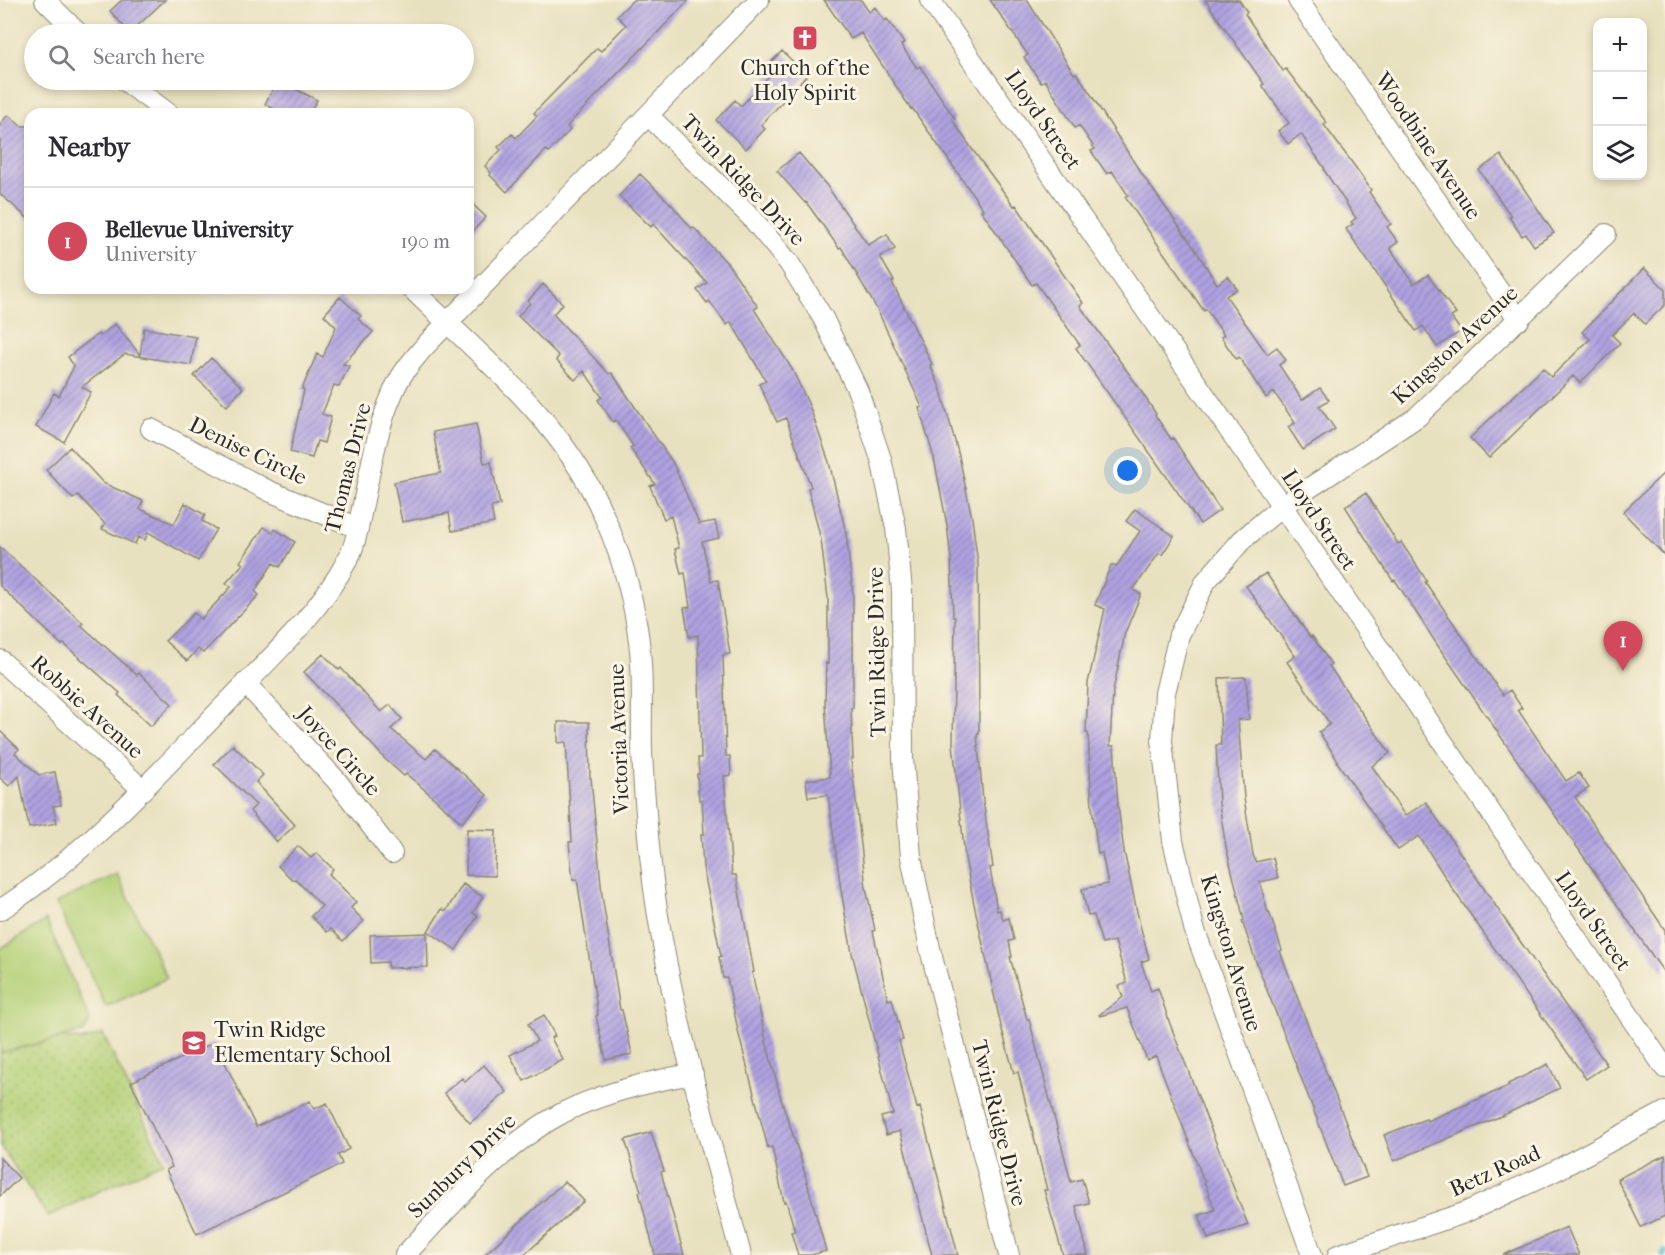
<!DOCTYPE html>
<meta charset="utf-8">
<style>
:root{--surface:#fff;--page:#f2f2f3;--text:#2b2b33;--muted:#7c7c81;--line:#e1e1e2;--accent:#d1495b}
body{margin:0;font-family:"IM FELL French Canon",serif;background:var(--page);color:var(--text)}
.controls{position:absolute;right:18px;top:18px;display:grid;overflow:hidden;border-radius:12px;box-shadow:0 3px 9px #0003}
.controls button{width:54px;height:54px;display:grid;place-items:center;padding:0;border:0;border-bottom:2px solid var(--line);background:var(--surface);color:var(--text);font:30px sans-serif}
.you{position:absolute;left:1128px;top:471px;width:21px;height:21px;margin:-15px;border:4px solid #fff;border-radius:50%;background:#1a73e8;box-shadow:0 0 0 9px #1a73e833}
.badge{display:grid;place-items:center;width:39px;height:39px;border-radius:50%;background:var(--accent);color:#fff;font-size:20px;font-weight:700}
.pin{position:absolute;translate:-50% -50px;filter:drop-shadow(0 2px 3px #0008)}
.pin::after{content:'';position:absolute;top:32px;width:21px;height:18px;background:inherit;clip-path:polygon(0 0,100% 0,50% 100%)}
.list{margin:0;padding:0;list-style:none}
h2{display:flex;justify-content:space-between;align-items:center;height:78px;margin:0;padding:0 24px;font-size:26px}
h2 small{font-size:20px;font-weight:400;color:var(--muted)}
.list li{display:grid;grid-template-columns:39px 1fr auto;gap:18px;align-items:center;box-sizing:border-box;height:108px;padding:0 24px;border-top:2px solid var(--line)}
.list b{display:block;font-size:22px;white-space:nowrap}
.list p{margin:0;font-size:20px;white-space:nowrap;color:var(--muted)}
.list em{font-size:20px;font-style:normal;color:var(--muted)}
.icon{flex:none;width:33px;height:33px;fill:none;stroke:currentColor;stroke-width:2;stroke-linecap:round;stroke-linejoin:round}
.map{position:relative;flex:none;width:1665px;height:1255px;overflow:hidden}
.search{position:absolute;background:var(--surface);box-shadow:0 3px 9px #0003;left:24px;top:24px;width:450px;height:66px;display:flex;align-items:center;gap:15px;box-sizing:border-box;padding:0 21px;border-radius:33px;color:var(--muted);font-size:22px}
.panel{position:absolute;background:var(--surface);box-shadow:0 3px 9px #0003;left:24px;top:108px;width:450px;height:186px;border-radius:18px}
.map>svg:first-child{display:block}
</style>
<div class="map">
<svg width="1665" height="1255" viewBox="0 0 1665 1255">
<defs>
<pattern id="park-dots" width="8" height="8" patternUnits="userSpaceOnUse" patternTransform="scale(1.5)"><rect width="8" height="8" fill="#b3d076"/><path d="M2 2h.1M6 6h.1" fill="none" stroke="#9ab366" stroke-width="1.8" stroke-linecap="round"/></pattern>
<pattern id="building-hatch" width="6" height="6" patternUnits="userSpaceOnUse" patternTransform="scale(1.5)"><rect width="6" height="6" fill="#b0a2e1"/><path d="M-1 1l2-2M0 6l6-6M5 7l2-2" fill="none" stroke="#8f84b7"/></pattern>
</defs>
<rect width="100%" height="100%" fill="#fcf5e5"/>
<filter id="ink" filterUnits="userSpaceOnUse"><feTurbulence type="fractalNoise" baseFrequency=".0167" numOctaves="2"/><feDisplacementMap in="SourceGraphic" scale="12" xChannelSelector="R" yChannelSelector="G"/><feConvolveMatrix kernelMatrix="1 2 1 2 8 2 1 2 1" color-interpolation-filters="sRGB"/></filter>
<filter id="wash" filterUnits="userSpaceOnUse"><feTurbulence type="fractalNoise" baseFrequency=".008" numOctaves="4" result="noise"/><feDisplacementMap in="SourceGraphic" scale="24" xChannelSelector="R" yChannelSelector="G"/><feGaussianBlur stdDeviation="1.35" result="paint"/><feColorMatrix in="noise" values="0 0 0 0 0 0 0 0 0 0 0 0 0 0 0 0 0 1.4 0 .05"/><feComposite in="paint" operator="in"/></filter>
<g filter="url(#wash)">
<rect width="100%" height="100%" fill="#e8e1bf"/>
<path fill="#b3d076" stroke="#6f7e50" stroke-width="1.5" d="M 117,874 L 167,978 L 106,1007 L 56,903 Z
M 46,920 L 90,1020 L 84,1032 L 0,1053 L 0,949 Z"/>
<path fill="url(#park-dots)" stroke="#6f7e50" stroke-width="1.5" d="M 103,1034 L 164,1162 L 95,1193 L 48,1217 L 0,1145 L 0,1053 L 62,1038 L 84,1040 Z"/>
<g fill="none" stroke-linecap="round" stroke-linejoin="round">
<path stroke="#4db2cc" stroke-width="6" d="M 1663,1255 L 1665,1252"/>
</g>
<g id="blocks">
<path fill="url(#building-hatch)" d="M 122,0 L 165,0 L 130,33 L 110,11 Z
M 633,0 L 689,0 L 567,126 L 570,130 L 549,152 L 546,150 L 507,192 L 490,175 L 491,173 L 485,166 L 501,150 L 498,147 L 512,134 L 516,138 L 537,116 L 534,113 L 597,48 L 601,51 L 626,25 L 617,16 Z
M 824,0 L 861,0 L 869,12 L 875,7 L 885,21 L 887,19 L 904,43 L 901,45 L 917,68 L 920,66 L 955,119 L 953,121 L 972,149 L 1014,206 L 1016,205 L 1083,303 L 1080,306 L 1135,382 L 1156,414 L 1155,415 L 1171,439 L 1173,438 L 1220,510 L 1200,524 L 1076,348 L 1080,345 L 1036,283 L 1032,285 L 981,210 L 983,209 L 912,108 L 911,109 L 861,33 L 851,39 Z
M 990,0 L 1027,0 L 1074,74 L 1076,73 L 1081,79 L 1139,170 L 1195,249 L 1217,284 L 1228,276 L 1237,289 L 1226,296 L 1265,351 L 1267,354 L 1277,347 L 1286,360 L 1279,365 L 1302,400 L 1320,388 L 1329,400 L 1319,406 L 1335,429 L 1303,450 L 1288,427 L 1295,423 L 1274,392 L 1266,398 L 1239,357 L 1236,359 L 1221,337 L 1224,335 L 1206,309 L 1204,311 L 1125,197 L 1128,195 L 1112,171 L 1107,174 L 1091,151 L 1095,149 L 1079,125 L 1075,128 L 1045,80 L 1041,83 L 1024,57 L 1028,55 Z
M 1205,0 L 1239,0 L 1247,12 L 1245,14 L 1283,71 L 1286,69 L 1327,123 L 1324,125 L 1356,168 L 1371,190 L 1369,192 L 1391,224 L 1387,227 L 1398,242 L 1390,248 L 1414,284 L 1428,275 L 1456,314 L 1451,317 L 1461,331 L 1437,347 L 1423,326 L 1416,331 L 1346,229 L 1353,224 L 1351,222 L 1356,218 L 1324,170 L 1325,169 L 1301,134 L 1288,144 L 1278,131 L 1289,123 L 1262,85 L 1264,84 Z
M 782,51 L 807,75 L 761,125 L 765,129 L 746,149 L 716,120 L 735,100 L 741,106 L 769,76 L 763,70 Z
M 278,80 L 317,100 L 309,114 L 283,114 L 265,104 Z
M 8,115 L 21,126 L 30,126 L 30,220 L 0,194 L 0,124 Z
M 799,153 L 827,186 L 868,245 L 887,234 L 895,249 L 880,257 L 894,281 L 892,282 L 932,364 L 930,365 L 940,387 L 959,456 L 972,518 L 978,564 L 979,734 L 977,734 L 983,800 L 993,867 L 990,868 L 997,911 L 1000,910 L 1003,920 L 1009,918 L 1014,940 L 1009,941 L 1012,957 L 1010,957 L 1027,1019 L 1029,1019 L 1071,1182 L 1082,1179 L 1089,1203 L 1076,1206 L 1088,1255 L 1063,1255 L 1044,1190 L 1047,1190 L 1018,1072 L 1014,1073 L 1001,1026 L 974,904 L 965,858 L 953,744 L 955,617 L 953,617 L 951,558 L 947,525 L 934,458 L 919,408 L 922,407 L 877,309 L 841,247 L 839,248 L 806,202 L 805,203 L 777,171 Z
M 1501,155 L 1554,233 L 1534,246 L 1526,234 L 1522,236 L 1509,217 L 1511,216 L 1479,170 Z
M 640,174 L 672,205 L 692,229 L 693,227 L 728,264 L 758,307 L 754,309 L 792,369 L 809,405 L 829,462 L 846,533 L 853,594 L 853,708 L 851,708 L 853,759 L 851,759 L 866,888 L 875,930 L 873,931 L 888,1000 L 892,999 L 903,1040 L 899,1041 L 917,1108 L 920,1107 L 958,1255 L 932,1255 L 900,1131 L 886,1135 L 881,1117 L 893,1114 L 852,953 L 841,890 L 828,795 L 808,797 L 806,780 L 830,777 L 825,703 L 826,663 L 828,664 L 828,598 L 821,540 L 808,488 L 811,487 L 786,418 L 777,422 L 759,384 L 766,381 L 731,322 L 727,325 L 709,301 L 707,303 L 697,290 L 707,283 L 653,224 L 651,227 L 619,196 Z
M 468,200 L 486,217 L 468,236 Z
M 1644,268 L 1665,289 L 1665,305 L 1645,324 L 1634,313 L 1612,335 L 1620,343 L 1580,383 L 1573,376 L 1489,458 L 1470,438 L 1543,368 L 1551,377 L 1590,339 L 1582,332 Z
M 543,284 L 563,304 L 553,314 L 609,374 L 612,373 L 673,463 L 699,524 L 715,521 L 719,538 L 702,542 L 711,581 L 718,580 L 730,654 L 723,655 L 726,756 L 730,756 L 731,775 L 724,776 L 732,875 L 736,875 L 754,972 L 752,972 L 766,1041 L 781,1099 L 799,1153 L 826,1251 L 811,1255 L 798,1255 L 791,1232 L 795,1231 L 786,1201 L 784,1202 L 772,1147 L 768,1148 L 761,1121 L 739,1035 L 727,978 L 723,978 L 719,957 L 721,956 L 703,867 L 701,834 L 704,834 L 702,800 L 699,800 L 697,774 L 699,774 L 698,758 L 701,758 L 698,635 L 689,637 L 684,608 L 690,607 L 685,573 L 681,574 L 675,549 L 679,548 L 671,516 L 664,519 L 650,486 L 655,484 L 630,448 L 633,446 L 616,420 L 613,422 L 598,400 L 602,397 L 584,371 L 575,380 L 556,360 L 559,356 L 518,316 L 530,303 L 528,301 Z
M 340,297 L 361,316 L 358,319 L 373,332 L 343,364 L 349,366 L 339,387 L 334,385 L 322,414 L 331,417 L 324,443 L 317,441 L 312,458 L 290,452 L 304,390 L 302,389 L 317,354 L 323,357 L 336,327 L 324,315 Z
M 115,324 L 140,355 L 144,328 L 196,337 L 191,365 L 125,354 L 82,387 L 91,392 L 64,442 L 36,427 L 54,393 L 59,396 L 74,366 L 68,357 L 98,334 L 100,336 Z
M 211,358 L 243,388 L 227,406 L 194,376 Z
M 476,424 L 484,463 L 491,462 L 500,505 L 491,507 L 494,523 L 452,531 L 449,513 L 402,522 L 394,482 L 441,473 L 433,432 Z
M 70,447 L 103,483 L 143,501 L 140,509 L 174,524 L 185,503 L 205,515 L 202,521 L 216,529 L 198,561 L 148,532 L 145,540 L 138,537 L 135,544 L 102,529 L 105,524 L 78,495 L 73,499 L 46,470 Z
M 1665,472 L 1665,556 L 1623,512 Z
M 1366,493 L 1398,544 L 1401,542 L 1427,581 L 1425,582 L 1503,695 L 1510,690 L 1522,708 L 1518,710 L 1566,781 L 1579,773 L 1589,788 L 1575,797 L 1665,930 L 1665,974 L 1436,643 L 1395,580 L 1393,581 L 1345,506 Z
M 1135,509 L 1174,536 L 1162,555 L 1159,553 L 1133,590 L 1141,594 L 1125,633 L 1113,691 L 1110,746 L 1114,746 L 1118,806 L 1124,851 L 1139,921 L 1149,959 L 1141,962 L 1151,991 L 1158,988 L 1170,1024 L 1248,1225 L 1208,1239 L 1199,1215 L 1215,1210 L 1156,1056 L 1147,1060 L 1127,1008 L 1100,1016 L 1099,1015 L 1123,997 L 1119,986 L 1127,983 L 1115,941 L 1102,944 L 1094,915 L 1088,916 L 1082,889 L 1108,884 L 1102,853 L 1098,854 L 1092,807 L 1088,733 L 1086,733 L 1088,683 L 1105,609 L 1095,605 L 1111,565 L 1116,567 L 1140,531 L 1126,521 Z
M 264,527 L 273,533 L 275,529 L 295,542 L 280,567 L 273,563 L 255,591 L 259,595 L 203,653 L 198,649 L 187,661 L 165,641 L 194,613 L 201,619 L 231,587 L 226,583 L 243,564 L 240,562 Z
M 0,547 L 83,623 L 81,625 L 137,675 L 139,673 L 172,704 L 151,726 L 118,695 L 120,693 L 64,644 L 62,645 L 0,586 Z
M 1266,573 L 1310,637 L 1312,636 L 1331,664 L 1329,666 L 1390,753 L 1372,766 L 1405,816 L 1426,802 L 1501,914 L 1607,1065 L 1586,1079 L 1454,891 L 1419,836 L 1398,850 L 1337,762 L 1338,761 L 1319,732 L 1330,724 L 1287,662 L 1295,656 L 1246,586 Z
M 323,654 L 339,670 L 341,668 L 381,712 L 390,705 L 402,719 L 391,729 L 426,759 L 435,749 L 487,795 L 462,823 L 417,783 L 406,774 L 404,776 L 385,759 L 341,710 L 304,672 Z
M 1246,677 L 1249,719 L 1238,720 L 1244,798 L 1253,855 L 1256,862 L 1273,858 L 1278,878 L 1260,882 L 1268,913 L 1269,912 L 1282,950 L 1280,951 L 1302,1010 L 1367,1177 L 1343,1186 L 1255,959 L 1242,921 L 1244,920 L 1226,847 L 1219,804 L 1216,745 L 1221,745 L 1219,678 Z
M 558,722 L 589,722 L 590,778 L 591,778 L 602,895 L 620,1010 L 622,1010 L 632,1054 L 606,1060 L 596,1016 L 598,1015 L 577,879 L 573,880 L 569,842 L 572,842 L 566,742 L 558,743 Z
M 0,731 L 19,749 L 15,753 L 39,775 L 55,772 L 61,805 L 53,806 L 57,823 L 29,828 L 19,776 L 9,786 L 0,778 Z
M 233,745 L 263,775 L 256,782 L 295,825 L 277,842 L 250,811 L 256,805 L 214,764 Z
M 467,829 L 496,830 L 495,876 L 466,875 Z
M 298,846 L 311,858 L 317,853 L 333,869 L 329,874 L 356,902 L 351,908 L 364,921 L 343,941 L 331,929 L 327,932 L 311,916 L 322,906 L 295,879 L 293,880 L 278,866 Z
M 463,884 L 483,897 L 473,913 L 478,916 L 456,950 L 428,931 L 442,909 L 446,911 Z
M 427,933 L 428,967 L 388,968 L 388,962 L 371,963 L 370,935 Z
M 544,1015 L 555,1036 L 551,1038 L 563,1060 L 524,1081 L 510,1055 L 537,1041 L 528,1024 Z
M 215,1042 L 256,1127 L 310,1101 L 314,1109 L 327,1103 L 349,1149 L 338,1155 L 342,1164 L 197,1234 L 166,1170 L 172,1167 L 131,1082 Z
M 1548,1064 L 1560,1088 L 1506,1114 L 1394,1161 L 1384,1135 L 1426,1119 L 1427,1121 L 1509,1086 L 1508,1084 Z
M 484,1065 L 507,1092 L 470,1123 L 444,1093 L 462,1078 L 465,1082 Z
M 651,1132 L 664,1171 L 661,1172 L 684,1255 L 655,1255 L 639,1192 L 641,1191 L 625,1140 Z
M 1665,1155 L 1665,1216 L 1641,1227 L 1617,1179 Z
M 0,1158 L 19,1178 L 0,1196 Z
M 565,1181 L 584,1201 L 524,1255 L 484,1255 Z
M 1567,1227 L 1579,1255 L 1503,1255 Z"/>
</g>
</g>
<g filter="url(#ink)">
<use href="#blocks" fill-opacity="0" stroke="#8a8675" stroke-width="1.5"/>
<g fill="none" stroke-linecap="round" stroke-linejoin="round">
<g stroke="#8a8675" stroke-width="22">
<path id="minor" d="M 45,0 L 79,34
M 930,0 L 1282,506 L 1665,1068
M 1298,0 L 1519,320
M 124,80 L 169,114
M 648,115 L 751,217 L 789,263 L 823,318 L 858,391 L 881,459 L 896,528 L 902,591 L 903,759 L 911,857 L 931,953 L 1009,1255
M 411,288 C 479,355 556,415 598,503 C 617,543 632,590 638,634 C 644,673 641,712 642,751 C 644,797 648,843 654,889 C 671,1013 709,1134 741,1255
M 151,429 L 269,491 L 358,528
M 0,660 L 142,789
M 245,683 L 336,780 L 392,853
M 0,910 C 84,856 152,780 221,709 C 266,662 319,615 349,557 C 357,542 359,521 363,504 C 371,468 377,429 392,395 C 399,376 412,361 425,346 L 759,0
M 405,1255 C 449,1208 500,1147 557,1116 C 592,1096 653,1080 693,1074
M 1312,1255 L 1194,928 L 1173,841 L 1162,741 L 1165,693 L 1179,635 L 1206,581 L 1242,540 L 1282,506 L 1417,417 L 1606,234
M 1338,1255 L 1464,1213 L 1551,1173 L 1665,1112"/>
</g>
<use href="#minor" stroke="#fff" stroke-width="20"/>
</g>
</g>
<defs>
<g id="church-square" transform="scale(1.35)"><rect x="-9" y="-9" width="18" height="18" rx="4" fill="#d1495b" stroke="#fcf5e5"/><path d="M-1.2-6h2.4v3.5h3.3v2.4h-3.3V6h-2.4V-.1h-3.3v-2.4h3.3Z" fill="#fff"/></g>
<g id="school-square" transform="scale(1.35)"><rect x="-9" y="-9" width="18" height="18" rx="4" fill="#d1495b" stroke="#fcf5e5"/><path d="M0-5L7-2L0 1L-7-2ZM-4 1L0 2.5L4 1V4Q0 6-4 4Z" fill="#fff"/></g>
</defs>
<g fill-rule="evenodd">
<use href="#church-square" x="805" y="38"/>
<use href="#school-square" x="194" y="1043"/>
</g>
<g text-anchor="middle" dominant-baseline="central" stroke-width="6" stroke-linejoin="round" paint-order="stroke">
<g font-size="22" fill="#2b2b2b" stroke="#fcf5e5">
<text x="805" y="68">Church of the<tspan x="805" dy="25">Holy Spirit</tspan></text>
<text x="214" y="1030" text-anchor="start">Twin Ridge<tspan x="214" dy="25">Elementary School</tspan></text>
</g>
<g font-size="22" fill="#2b2b2b" stroke="#fcf5e5">
<text transform="translate(1043 120) rotate(55)">Lloyd Street</text>
<text transform="translate(1428 146) rotate(56)">Woodbine Avenue</text>
<text transform="translate(743 180) rotate(47)">Twin Ridge Drive</text>
<text transform="translate(1455 345) rotate(-43)">Kingston Avenue</text>
<text transform="translate(248 451) rotate(26)">Denise Circle</text>
<text transform="translate(348 468) rotate(-76)">Thomas Drive</text>
<text transform="translate(1319 520) rotate(56)">Lloyd Street</text>
<text transform="translate(877 652) rotate(-91)">Twin Ridge Drive</text>
<text transform="translate(87 707) rotate(42)">Robbie Avenue</text>
<text transform="translate(619 739) rotate(-92)">Victoria Avenue</text>
<text transform="translate(339 751) rotate(48)">Joyce Circle</text>
<text transform="translate(1593 921) rotate(55)">Lloyd Street</text>
<text transform="translate(1231 953) rotate(73)">Kingston Avenue</text>
<text transform="translate(999 1123) rotate(76)">Twin Ridge Drive</text>
<text transform="translate(462 1166) rotate(-44)">Sunbury Drive</text>
<text transform="translate(1495 1171) rotate(-24)">Betz Road</text>
</g>
</g>
</svg>
<div class="controls">
<button>+</button>
<button>−</button>
<button><svg class="icon" aria-label="layers" viewBox="0 0 24 24"><path d="M12 4l9 5-9 5-9-5zM3 14l9 5 9-5"/></svg></button>
</div>
<div class="you"></div>
<div class="pin badge" style="left:1623px;top:671px">1</div>
<div class="search"><svg class="icon" aria-label="search" viewBox="0 0 24 24"><circle cx="10" cy="10" r="6"/><path d="M15 15l6 6"/></svg>Search here</div>
<section class="panel">
<h2>Nearby<small></small></h2>
<ul class="list">
<li><span class="badge">1</span><div><b>Bellevue University</b><p>University</p></div><em>190 m</em></li>
</ul>
</section>
</div>
